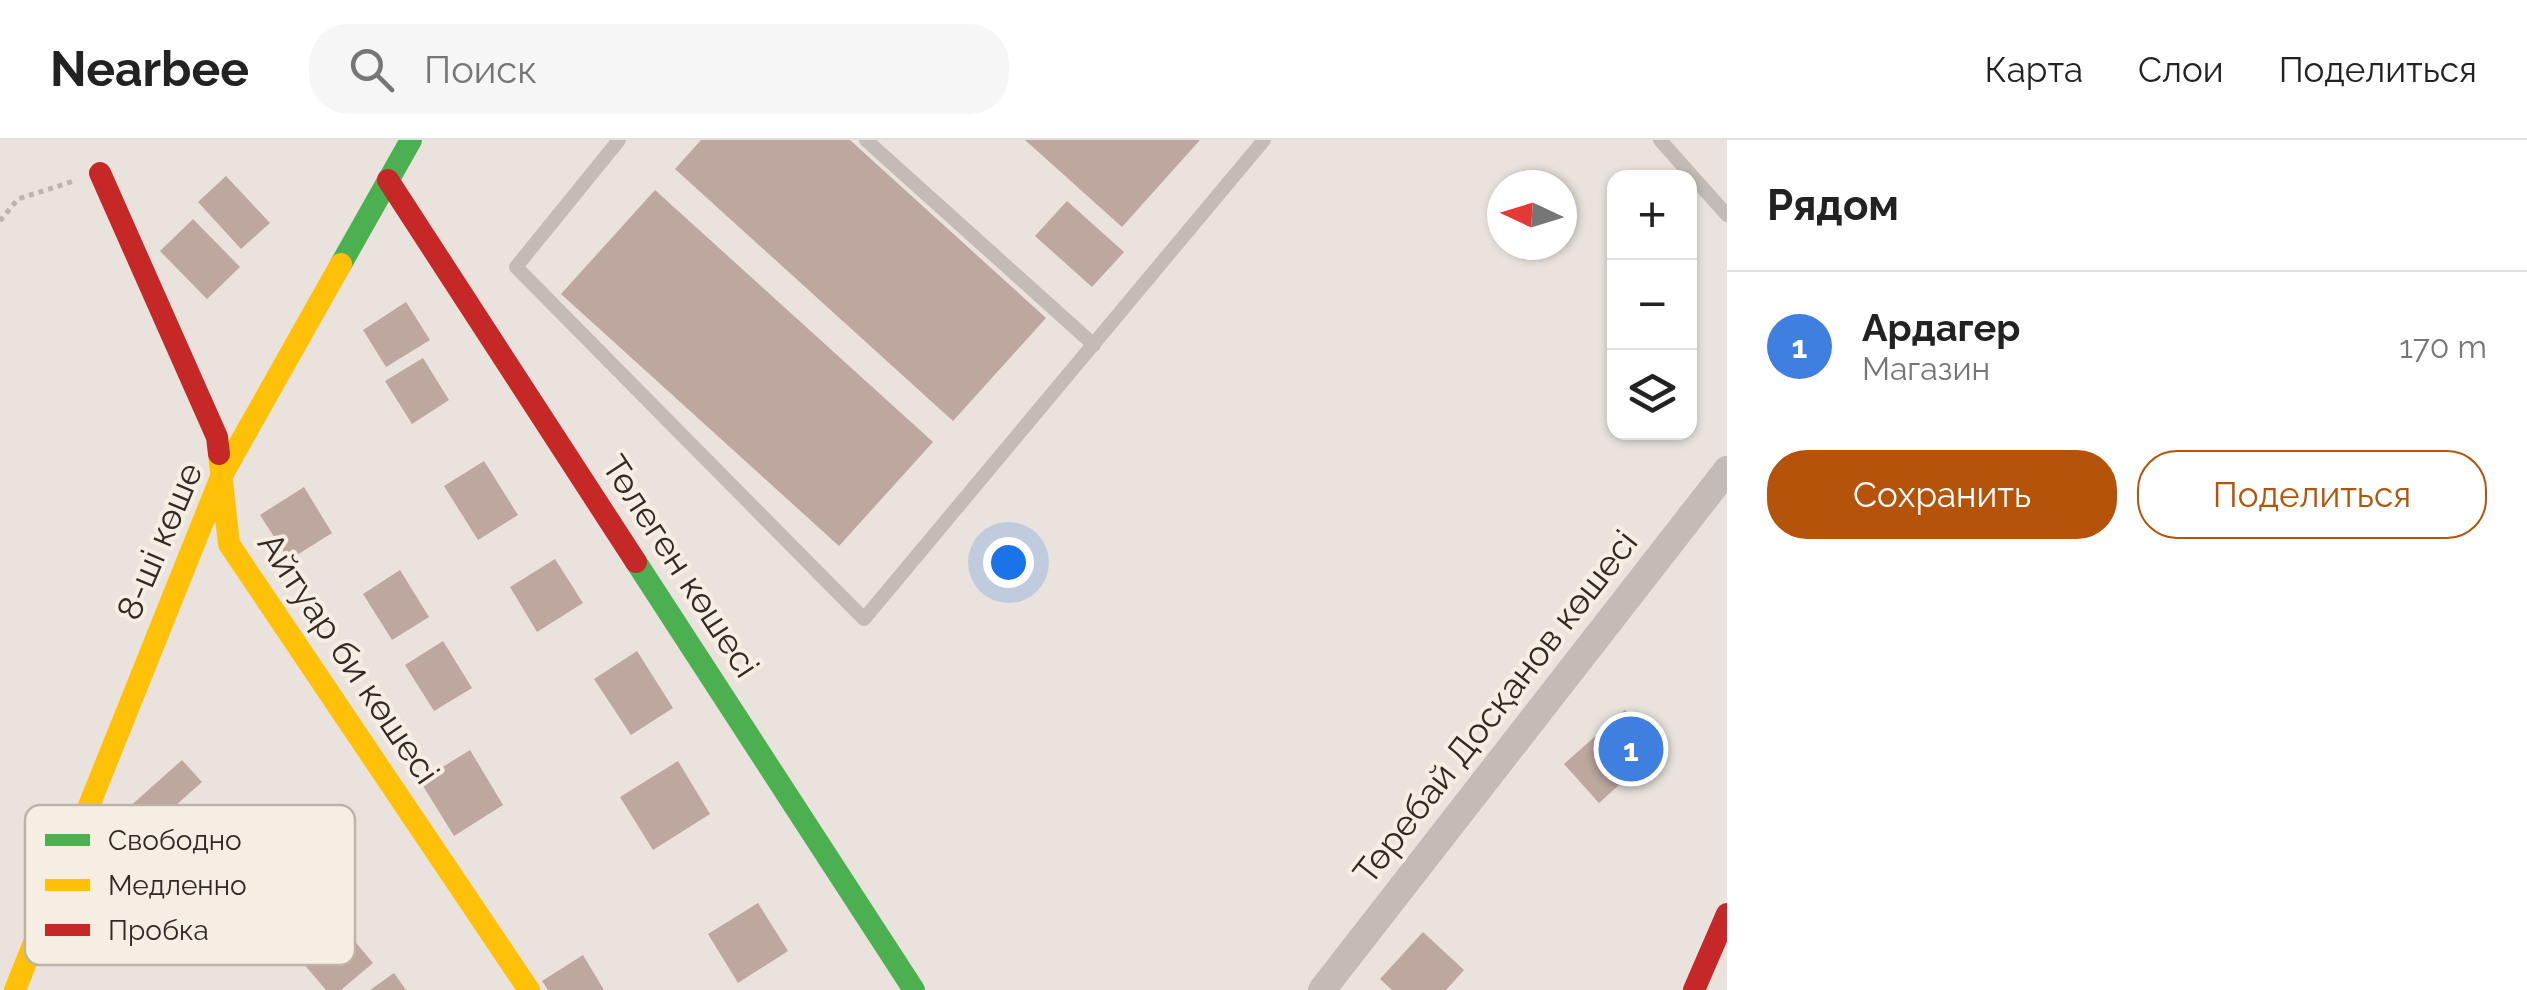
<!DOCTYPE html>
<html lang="ru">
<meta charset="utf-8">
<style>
:root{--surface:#fff;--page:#f6f6f6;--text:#222;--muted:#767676;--line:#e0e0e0;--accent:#b45309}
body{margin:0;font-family:Raleway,sans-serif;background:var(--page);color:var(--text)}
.controls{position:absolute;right:30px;top:30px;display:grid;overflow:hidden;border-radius:20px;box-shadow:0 2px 8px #0004}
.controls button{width:90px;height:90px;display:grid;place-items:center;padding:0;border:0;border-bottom:2px solid var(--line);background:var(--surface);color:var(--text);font:50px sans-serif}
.compass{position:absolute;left:1487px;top:30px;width:90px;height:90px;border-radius:50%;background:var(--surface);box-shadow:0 2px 8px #0004;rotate:274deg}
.you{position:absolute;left:1008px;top:422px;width:35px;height:35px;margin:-25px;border:8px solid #fff;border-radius:50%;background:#1a73e8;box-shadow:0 0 0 15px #1a73e833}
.badge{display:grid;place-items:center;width:65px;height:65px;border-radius:50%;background:var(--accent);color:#fff;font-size:32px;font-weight:700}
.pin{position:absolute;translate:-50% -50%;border:5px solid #fff;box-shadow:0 2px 10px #0006}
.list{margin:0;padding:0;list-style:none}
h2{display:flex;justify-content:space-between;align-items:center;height:130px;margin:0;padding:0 40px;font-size:42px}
h2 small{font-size:32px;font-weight:400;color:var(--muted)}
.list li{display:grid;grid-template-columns:65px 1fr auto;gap:30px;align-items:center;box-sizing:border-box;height:150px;padding:0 40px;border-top:2px solid var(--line)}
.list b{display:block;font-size:38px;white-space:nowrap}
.list p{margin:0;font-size:32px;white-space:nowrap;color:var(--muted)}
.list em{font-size:32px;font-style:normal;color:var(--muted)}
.actions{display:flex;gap:20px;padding:30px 40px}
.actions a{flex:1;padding:22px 0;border:2px solid var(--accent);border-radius:40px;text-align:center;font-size:35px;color:var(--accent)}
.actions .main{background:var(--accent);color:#fff}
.icon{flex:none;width:55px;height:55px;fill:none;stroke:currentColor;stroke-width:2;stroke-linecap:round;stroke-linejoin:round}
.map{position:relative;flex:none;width:1727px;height:850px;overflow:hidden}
header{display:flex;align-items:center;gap:60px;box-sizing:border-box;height:140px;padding:0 50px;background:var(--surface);border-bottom:2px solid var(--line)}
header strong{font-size:48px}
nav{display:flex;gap:55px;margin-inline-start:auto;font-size:35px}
.search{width:700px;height:90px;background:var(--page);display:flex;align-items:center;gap:25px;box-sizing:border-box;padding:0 35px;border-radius:40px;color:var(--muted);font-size:38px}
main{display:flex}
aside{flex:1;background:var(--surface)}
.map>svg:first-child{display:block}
</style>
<header>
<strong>Nearbee</strong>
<div class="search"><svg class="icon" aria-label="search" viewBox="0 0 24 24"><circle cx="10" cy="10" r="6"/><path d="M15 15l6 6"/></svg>Поиск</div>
<nav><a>Карта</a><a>Слои</a><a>Поделиться</a></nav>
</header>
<main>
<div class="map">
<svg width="1727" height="850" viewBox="0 0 1727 850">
<rect width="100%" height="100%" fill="#eae3dd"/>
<path fill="#bda79f" d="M 701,0 L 850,0 L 1046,178 L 953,281 L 675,29 Z
M 1025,0 L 1200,0 L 1122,87 Z
M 226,36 L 270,83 L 241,109 L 198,62 Z
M 655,50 L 933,302 L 839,406 L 561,154 Z
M 1067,61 L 1124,112 L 1092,147 L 1035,96 Z
M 193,79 L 240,127 L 207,159 L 160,111 Z
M 406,162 L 430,200 L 386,227 L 363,190 Z
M 423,218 L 449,260 L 412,284 L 385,241 Z
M 484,321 L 518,375 L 478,400 L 444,346 Z
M 304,347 L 332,393 L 289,420 L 260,375 Z
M 555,419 L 583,463 L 537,492 L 510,447 Z
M 400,430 L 429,477 L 392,500 L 363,454 Z
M 443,501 L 472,548 L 434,571 L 405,525 Z
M 637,511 L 673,568 L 631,595 L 594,539 Z
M 1625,570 L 1660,608 L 1599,663 L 1564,624 Z
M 470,610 L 503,665 L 454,696 L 420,641 Z
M 182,620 L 202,642 L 138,699 L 118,677 Z
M 678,621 L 710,674 L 653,710 L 620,657 Z
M 758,763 L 788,811 L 738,843 L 708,794 Z
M 337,780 L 373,823 L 341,850 L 326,850 L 296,815 Z
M 1423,792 L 1464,830 L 1446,850 L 1392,850 L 1380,839 Z
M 583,815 L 604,850 L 548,850 L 542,841 Z
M 394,833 L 406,850 L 370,850 Z"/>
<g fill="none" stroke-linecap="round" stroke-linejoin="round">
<path stroke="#bbb4af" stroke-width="5" stroke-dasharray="5 5" stroke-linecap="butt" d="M 0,81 L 18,59 L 74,41"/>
<path stroke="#c2bbb6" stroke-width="14" d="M 619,0 L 516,127 L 864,479 L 1264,0
M 866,0 L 1094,205
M 1660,0 L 1727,75"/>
<path stroke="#c2bbb6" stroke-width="28" d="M 1322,850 L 1727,330"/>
<path stroke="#4caf50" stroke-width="22" d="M 341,124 L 411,0
M 636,422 L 914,850"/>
<path stroke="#ffc107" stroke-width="22" d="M 219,314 L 229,404 L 529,850
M 15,850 L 221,337 L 341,124"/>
<path stroke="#c62828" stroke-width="22" d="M 100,33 L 217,297 L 219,314
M 388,40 L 636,422
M 1694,850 L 1727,774"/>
</g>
<g text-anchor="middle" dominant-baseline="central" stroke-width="8" stroke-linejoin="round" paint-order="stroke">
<g font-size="35" fill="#322926" stroke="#f7eee3">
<text transform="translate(159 401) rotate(-67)">8-шi көше</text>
<text transform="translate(681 426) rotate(57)">Төлеген көшесі</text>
<text transform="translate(349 518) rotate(56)">Айтуар би көшесі</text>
<text transform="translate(1495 567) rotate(-52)">Төребай Досқанов көшесі</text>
</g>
</g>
<rect x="25" y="665" width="330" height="160" rx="15" fill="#f7eee3" stroke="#bcb3aa" stroke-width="2.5"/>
<rect x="45" y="694" width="45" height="12" fill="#4caf50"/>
<rect x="45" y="739" width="45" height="12" fill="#ffc107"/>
<rect x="45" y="784" width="45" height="12" fill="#c62828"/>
<g font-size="28" fill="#322926">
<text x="108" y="710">Свободно</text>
<text x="108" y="755">Медленно</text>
<text x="108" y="800">Пробка</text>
</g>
</svg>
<div class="controls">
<button>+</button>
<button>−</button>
<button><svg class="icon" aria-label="layers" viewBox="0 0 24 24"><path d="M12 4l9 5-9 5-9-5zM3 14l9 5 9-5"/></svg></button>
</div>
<svg class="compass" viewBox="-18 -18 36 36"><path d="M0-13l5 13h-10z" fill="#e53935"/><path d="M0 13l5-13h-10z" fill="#767676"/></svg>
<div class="you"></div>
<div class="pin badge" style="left:1631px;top:609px;background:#3f7fe0">1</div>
</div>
<aside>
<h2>Рядом<small></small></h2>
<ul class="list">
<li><span class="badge" style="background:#3f7fe0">1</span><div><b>Ардагер</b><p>Магазин</p></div><em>170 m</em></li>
</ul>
<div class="actions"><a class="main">Сохранить</a><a>Поделиться</a></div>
</aside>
</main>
